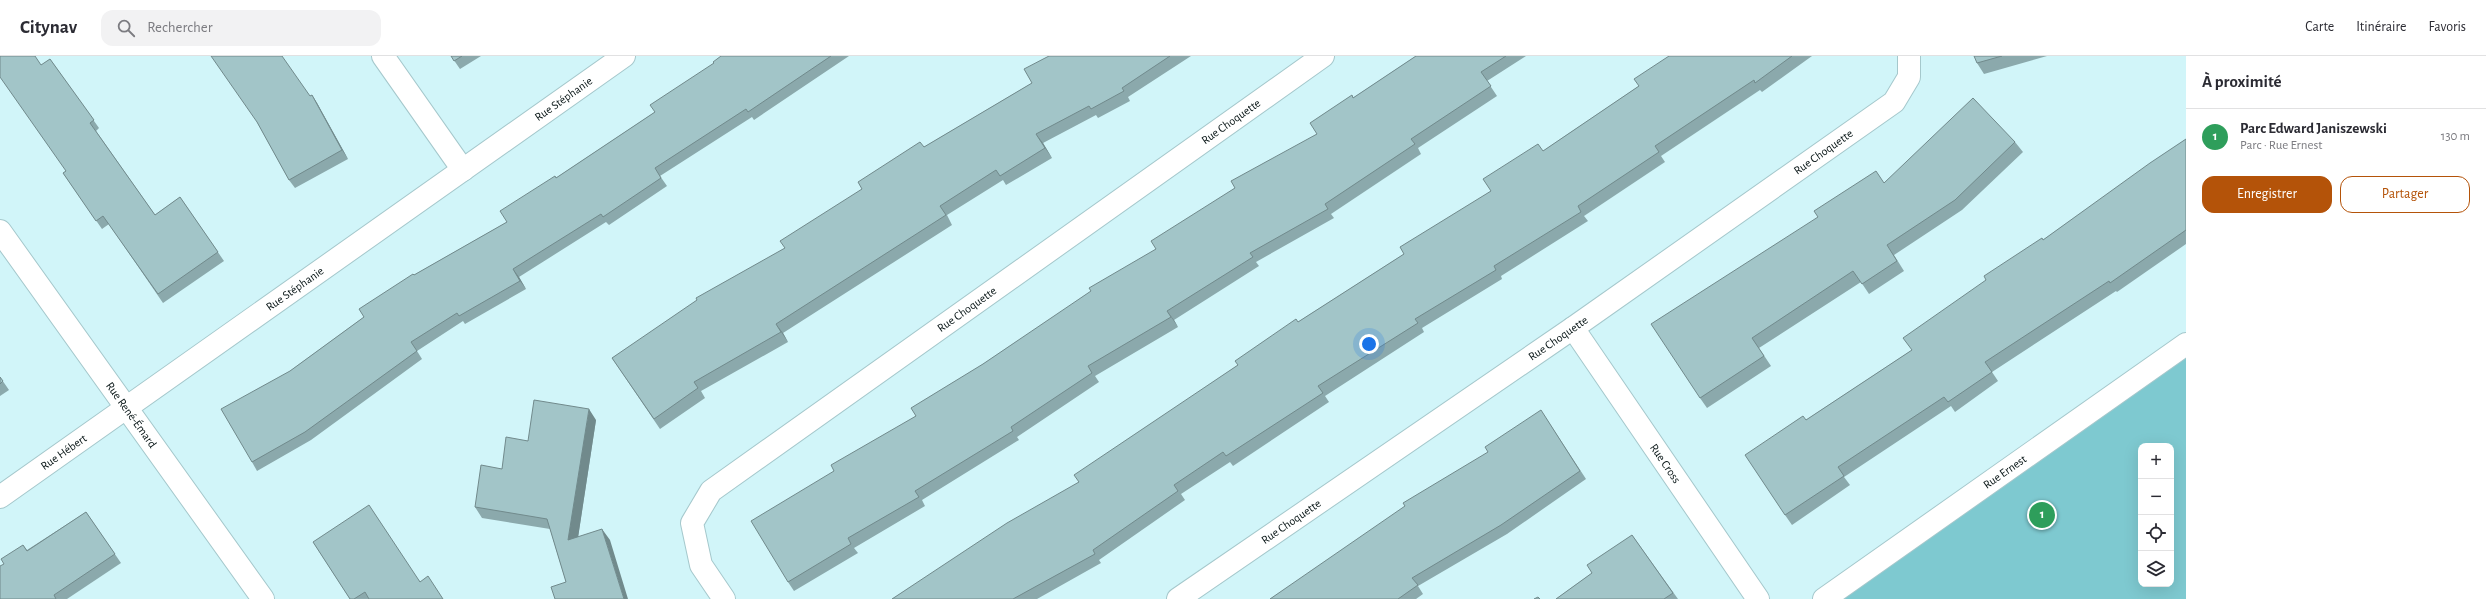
<!DOCTYPE html>
<html lang="fr">
<meta charset="utf-8">
<style>
:root{--surface:#fff;--page:#f2f2f3;--text:#2b2b33;--muted:#7c7c81;--line:#e1e1e2;--accent:#b45309}
body{margin:0;font-family:"Alegreya Sans",sans-serif;background:var(--page);color:var(--text)}
.controls{position:absolute;right:12px;bottom:12px;display:grid;overflow:hidden;border-radius:8px;box-shadow:0 4px 16px #0002}
.controls button{width:36px;height:36px;display:grid;place-items:center;padding:0;border:0;border-bottom:1px solid var(--line);background:var(--surface);color:var(--text);font:20px sans-serif}
.you{position:absolute;left:1369px;top:288px;width:14px;height:14px;margin:-10px;border:3px solid #fff;border-radius:50%;background:#1a73e8;box-shadow:0 0 0 6px #1a73e833}
.badge{display:grid;place-items:center;width:26px;height:26px;border-radius:50%;background:var(--accent);color:#fff;font-size:13px;font-weight:700}
.pin{position:absolute;translate:-50% -50%;border:2px solid #fff;box-shadow:0 1px 4px #0006}
.list{margin:0;padding:0;list-style:none}
h2{display:flex;justify-content:space-between;align-items:center;height:52px;margin:0;padding:0 16px;font-size:17px}
h2 small{font-size:13px;font-weight:400;color:var(--muted)}
.list li{display:grid;grid-template-columns:26px 1fr auto;gap:12px;align-items:center;box-sizing:border-box;height:56px;padding:0 16px;border-top:1px solid var(--line)}
.list b{display:block;font-size:15px;white-space:nowrap}
.list p{margin:0;font-size:13px;white-space:nowrap;color:var(--muted)}
.list em{font-size:13px;font-style:normal;color:var(--muted)}
.actions{display:flex;gap:8px;padding:12px 16px}
.actions a{flex:1;padding:9px 0;border:1px solid var(--accent);border-radius:12px;text-align:center;font-size:14px;color:var(--accent)}
.actions .main{background:var(--accent);color:#fff}
.icon{flex:none;width:22px;height:22px;fill:none;stroke:currentColor;stroke-width:2;stroke-linecap:round;stroke-linejoin:round}
.map{position:relative;flex:none;width:2186px;height:543px;overflow:hidden}
header{display:flex;align-items:center;gap:24px;box-sizing:border-box;height:56px;padding:0 20px;background:var(--surface);border-bottom:1px solid var(--line)}
header strong{font-size:19px}
nav{display:flex;gap:22px;margin-inline-start:auto;font-size:14px}
.search{width:280px;height:36px;background:var(--page);display:flex;align-items:center;gap:10px;box-sizing:border-box;padding:0 14px;border-radius:12px;color:var(--muted);font-size:15px}
main{display:flex}
aside{flex:1;background:var(--surface)}
.map>svg:first-child{display:block}
</style>
<header>
<strong>Citynav</strong>
<div class="search"><svg class="icon" aria-label="search" viewBox="0 0 24 24"><circle cx="10" cy="10" r="6"/><path d="M15 15l6 6"/></svg>Rechercher</div>
<nav><a>Carte</a><a>Itinéraire</a><a>Favoris</a></nav>
</header>
<main>
<div class="map">
<svg width="2186" height="543" viewBox="0 0 2186 543">
<rect width="100%" height="100%" fill="#d1f5f9"/>
<path fill="#7ec9d0" fill-rule="evenodd" d="M 2186,288 L 2186,543 L 1824,543 ZM 2141,390 L 2171,390 L 2171,528 L 2141,528 Z"/>
<g fill="none" stroke-linecap="round" stroke-linejoin="round">
<g stroke="#a5c8cc" stroke-width="24">
<g id="street">
<path d="M 383,0 L 463,114"/>
<path id="s1" d="M 0,175 L 263,543"/>
<path id="s2" d="M 1573,272 L 1758,543"/>
<path id="s3" d="M 0,441 L 624,0"/>
<path id="s4" d="M 724,543 L 701,509 L 692,467 L 711,435 L 1323,0"/>
<path id="s5" d="M 1178,543 L 1573,272 L 1894,46 L 1909,21 L 1909,0"/>
<path id="s6" d="M 1824,543 L 2186,288"/>
</g>
</g>
<use href="#street" stroke="#fff" stroke-width="22"/>
</g>
<path fill="#8ba9ac" d="M 451,0 L 481,0 L 460,13 Z
M 721,0 L 849,0 L 754,64 L 752,61 L 660,120 L 667,130 L 609,169 L 606,166 L 519,221 L 526,233 L 465,268 L 463,265 L 417,295 L 422,303 L 311,384 L 257,415 L 252,406 L 290,315 L 364,261 L 414,219 L 507,166 L 556,122 L 655,56 L 714,7 Z
M 1049,0 L 1191,0 L 1128,41 L 1130,45 L 1098,62 L 1096,59 L 1043,87 L 1052,102 L 1006,129 L 1003,124 L 947,159 L 952,169 L 783,277 L 788,286 L 701,335 L 705,342 L 660,373 L 612,302 L 785,192 L 862,133 L 924,91 L 1032,27 Z
M 1416,0 L 1526,0 L 1487,25 L 1497,40 L 1418,92 L 1421,98 L 1331,158 L 1334,162 L 1256,206 L 1259,210 L 1174,264 L 1178,271 L 1095,320 L 1099,326 L 1017,381 L 1019,384 L 922,444 L 925,450 L 854,492 L 858,497 L 794,535 L 788,526 L 834,415 L 916,360 L 983,308 L 1156,193 L 1235,132 L 1317,78 L 1353,42 Z
M 1669,0 L 1812,0 L 1762,36 L 1760,34 L 1661,100 L 1665,106 L 1584,160 L 1588,165 L 1501,220 L 1502,223 L 1422,272 L 1424,276 L 1325,340 L 1329,346 L 1233,410 L 1230,406 L 1181,438 L 1185,444 L 1099,504 L 1101,507 L 1037,543 L 892,543 L 1079,426 L 1238,309 L 1298,266 L 1404,198 L 1491,135 L 1543,95 L 1639,30 Z
M 1974,0 L 2047,0 L 1984,18 L 1977,7 Z
M 50,3 L 99,72 L 96,75 L 155,159 L 180,141 L 224,205 L 163,247 L 109,168 L 102,173 L 63,117 L 66,115 L 42,9 Z
M 312,39 L 317,47 L 348,103 L 295,132 L 289,124 L 257,66 Z
M 2186,83 L 2186,188 L 2117,236 L 2116,235 L 1992,316 L 1998,325 L 1955,356 L 1951,350 L 1844,421 L 1850,429 L 1792,469 L 1785,459 L 1806,364 L 1912,294 L 2043,184 Z
M 2015,86 L 2023,96 L 1962,154 L 1894,199 L 1904,215 L 1869,238 L 1861,226 L 1759,292 L 1771,310 L 1707,352 L 1700,342 L 1884,127 Z
M 0,321 L 9,334 L 0,340 Z
M 1546,362 L 1586,423 L 1507,478 L 1418,530 L 1423,538 L 1416,543 L 1270,543 Z
M 596,364 L 578,481 L 610,484 L 566,526 L 550,473 L 482,462 L 475,451 L 502,413 L 528,385 Z
M 86,456 L 121,507 L 67,543 L 0,543 L 23,489 L 27,494 Z
M 1632,479 L 1678,543 L 1556,543 L 1592,517 Z
M 313,486 L 420,525 L 443,543 L 350,543 Z"/>
<path fill="#718a8c" d="M 312,39 L 317,47 L 348,103 L 342,94 Z
M 1036,78 L 1043,87 L 1052,102 L 1045,92 Z
M 513,213 L 519,221 L 526,233 L 520,225 Z
M 1167,255 L 1174,264 L 1178,271 L 1171,261 Z
M 776,268 L 783,277 L 788,286 L 781,276 Z
M 589,353 L 596,364 L 576,495 L 568,484 Z
M 602,473 L 610,484 L 628,543 L 624,543 Z"/>
<path fill="#a2c5c8" stroke="#718a8c" d="M 0,0 L 35,0 L 41,9 L 50,3 L 94,64 L 90,67 L 155,159 L 180,141 L 218,196 L 158,238 L 103,160 L 96,165 L 63,117 L 66,115 L 0,21 Z
M 211,0 L 282,0 L 310,40 L 312,39 L 342,94 L 289,124 L 257,66 Z
M 451,0 L 462,0 L 454,5 Z
M 721,0 L 831,0 L 748,56 L 746,53 L 655,112 L 661,122 L 603,161 L 601,158 L 513,213 L 520,225 L 459,260 L 457,257 L 411,286 L 417,295 L 305,376 L 252,406 L 221,353 L 290,315 L 364,261 L 359,253 L 413,218 L 414,219 L 507,166 L 500,155 L 555,120 L 556,122 L 655,56 L 650,49 L 714,7 L 713,6 Z
M 1049,0 L 1170,0 L 1122,32 L 1124,35 L 1091,53 L 1089,50 L 1036,78 L 1045,92 L 1000,120 L 996,114 L 940,150 L 946,159 L 776,268 L 781,276 L 694,326 L 698,332 L 654,363 L 612,302 L 697,244 L 696,242 L 785,192 L 780,185 L 862,133 L 858,126 L 920,86 L 924,91 L 1032,27 L 1024,13 Z
M 1416,0 L 1506,0 L 1481,16 L 1491,30 L 1411,83 L 1415,88 L 1325,148 L 1328,153 L 1250,197 L 1253,201 L 1167,255 L 1171,261 L 1088,310 L 1092,317 L 1011,371 L 1013,375 L 915,435 L 919,441 L 848,482 L 851,488 L 788,526 L 751,465 L 834,415 L 831,409 L 916,360 L 911,352 L 983,308 L 1091,235 L 1089,232 L 1156,193 L 1151,185 L 1235,132 L 1231,125 L 1317,78 L 1310,67 L 1352,39 L 1353,42 Z
M 1669,0 L 1792,0 L 1755,27 L 1754,24 L 1655,90 L 1659,96 L 1578,150 L 1581,156 L 1494,210 L 1496,214 L 1415,263 L 1418,267 L 1318,330 L 1323,337 L 1226,400 L 1223,396 L 1174,429 L 1178,435 L 1093,494 L 1095,498 L 1013,543 L 892,543 L 1007,467 L 1079,426 L 1074,419 L 1238,309 L 1235,305 L 1296,263 L 1298,266 L 1404,198 L 1400,191 L 1491,135 L 1483,123 L 1538,88 L 1543,95 L 1639,30 L 1634,23 Z
M 1974,0 L 2002,0 L 1977,7 Z
M 1973,42 L 2015,86 L 1955,144 L 1887,189 L 1897,205 L 1862,228 L 1853,215 L 1752,282 L 1764,300 L 1700,342 L 1651,268 L 1818,161 L 1814,155 L 1876,115 L 1884,127 Z
M 2186,83 L 2186,174 L 2110,227 L 2109,225 L 1985,306 L 1992,316 L 1948,346 L 1944,341 L 1838,411 L 1844,420 L 1785,459 L 1745,399 L 1803,360 L 1806,364 L 1912,294 L 1903,282 L 1986,224 L 1984,220 L 2042,182 L 2043,184 L 2150,107 Z
M 0,321 L 3,325 L 0,328 Z
M 534,344 L 589,353 L 568,484 L 602,473 L 624,543 L 555,543 L 551,531 L 566,526 L 547,463 L 475,451 L 481,409 L 502,413 L 506,381 L 528,385 Z
M 1541,354 L 1580,415 L 1501,469 L 1412,522 L 1418,529 L 1398,543 L 1270,543 L 1405,450 L 1403,447 L 1488,396 L 1485,391 Z
M 369,449 L 420,526 L 428,520 L 443,543 L 369,543 L 365,536 L 354,543 L 350,543 L 313,486 Z
M 86,456 L 115,498 L 54,539 L 56,543 L 0,543 L 0,510 L 4,508 L 1,503 L 23,489 L 27,495 Z
M 1632,479 L 1673,537 L 1664,543 L 1556,543 L 1592,517 L 1587,509 Z
M 1538,541 L 1540,543 L 1534,543 Z"/>
<g text-anchor="middle" dominant-baseline="central" stroke-width="3" stroke-linejoin="round" paint-order="stroke">
<g font-size="12" fill="#071415" stroke="#fff">
<text stroke="none"><textPath href="#s3" startOffset="690">Rue Stéphanie</textPath></text>
<text stroke="none"><textPath href="#s4" startOffset="759">Rue Choquette</textPath></text>
<text stroke="none"><textPath href="#s5" startOffset="785">Rue Choquette</textPath></text>
<text stroke="none"><textPath href="#s3" startOffset="361">Rue Stéphanie</textPath></text>
<text stroke="none"><textPath href="#s4" startOffset="435">Rue Choquette</textPath></text>
<text stroke="none"><textPath href="#s5" startOffset="461">Rue Choquette</textPath></text>
<text stroke="none"><textPath href="#s1" startOffset="226">Rue René-Émard</textPath></text>
<text stroke="none"><textPath href="#s3" startOffset="78">Rue Hébert</textPath></text>
<text stroke="none"><textPath href="#s2" startOffset="164">Rue Cross</textPath></text>
<text stroke="none"><textPath href="#s6" startOffset="221">Rue Ernest</textPath></text>
<text stroke="none"><textPath href="#s5" startOffset="137">Rue Choquette</textPath></text>
</g>
</g>
</svg>
<div class="controls">
<button>+</button>
<button>−</button>
<button><svg class="icon" aria-label="locate" viewBox="0 0 24 24"><circle cx="12" cy="12" r="6"/><path d="M12 2v4M12 18v4M2 12h4M18 12h4"/></svg></button>
<button><svg class="icon" aria-label="layers" viewBox="0 0 24 24"><path d="M12 4l9 5-9 5-9-5zM3 14l9 5 9-5"/></svg></button>
</div>
<div class="you"></div>
<div class="pin badge" style="left:2042px;top:459px;background:#2e9e5b">1</div>
</div>
<aside>
<h2>À proximité<small></small></h2>
<ul class="list">
<li><span class="badge" style="background:#2e9e5b">1</span><div><b>Parc Edward Janiszewski</b><p>Parc · Rue Ernest</p></div><em>130 m</em></li>
</ul>
<div class="actions"><a class="main">Enregistrer</a><a>Partager</a></div>
</aside>
</main>
